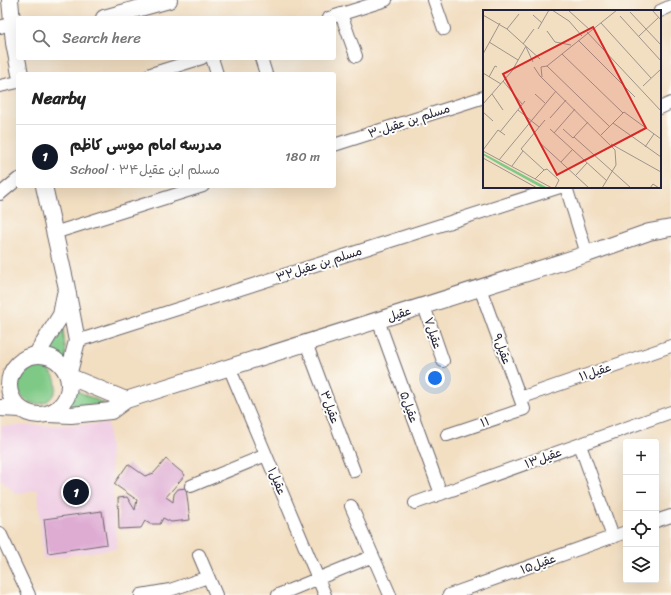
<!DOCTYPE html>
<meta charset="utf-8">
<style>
:root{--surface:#fff;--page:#f6f6f6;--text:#222;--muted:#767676;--line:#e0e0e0;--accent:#111827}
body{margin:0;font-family:Sriracha,"Playpen Sans Arabic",sans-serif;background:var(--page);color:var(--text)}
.controls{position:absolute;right:12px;bottom:12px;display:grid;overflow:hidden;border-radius:4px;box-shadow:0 4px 16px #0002}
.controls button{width:36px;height:36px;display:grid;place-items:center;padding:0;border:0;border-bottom:1px solid var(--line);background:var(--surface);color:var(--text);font:20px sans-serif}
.you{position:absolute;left:435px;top:378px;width:14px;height:14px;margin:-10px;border:3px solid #fff;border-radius:50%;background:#1a73e8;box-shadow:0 0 0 6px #1a73e833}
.badge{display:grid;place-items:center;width:26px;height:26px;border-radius:50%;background:var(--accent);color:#fff;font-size:13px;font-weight:700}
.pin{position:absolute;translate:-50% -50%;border:2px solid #fff;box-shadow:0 1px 4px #0006}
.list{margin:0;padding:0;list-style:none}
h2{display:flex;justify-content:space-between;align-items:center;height:52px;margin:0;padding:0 16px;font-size:17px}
h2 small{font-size:13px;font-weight:400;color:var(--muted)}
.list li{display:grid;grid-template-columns:26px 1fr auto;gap:12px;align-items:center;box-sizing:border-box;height:64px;padding:0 16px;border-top:1px solid var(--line)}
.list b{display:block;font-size:15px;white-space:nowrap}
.list p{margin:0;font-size:13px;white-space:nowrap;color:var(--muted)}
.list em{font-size:13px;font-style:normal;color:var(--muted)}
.icon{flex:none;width:22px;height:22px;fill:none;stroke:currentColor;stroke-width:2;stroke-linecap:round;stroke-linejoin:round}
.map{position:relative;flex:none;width:671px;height:595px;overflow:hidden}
.search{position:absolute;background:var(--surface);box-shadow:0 4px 16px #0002;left:16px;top:16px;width:320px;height:44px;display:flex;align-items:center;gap:10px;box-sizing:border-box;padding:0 14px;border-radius:4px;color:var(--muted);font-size:15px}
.panel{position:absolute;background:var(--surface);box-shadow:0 4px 16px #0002;left:16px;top:72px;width:320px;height:116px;border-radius:4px}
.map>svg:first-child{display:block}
</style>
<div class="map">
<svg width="671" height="595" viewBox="0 0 671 595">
<rect width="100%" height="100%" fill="#fdfcf7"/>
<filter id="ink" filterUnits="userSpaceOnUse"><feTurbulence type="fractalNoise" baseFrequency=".025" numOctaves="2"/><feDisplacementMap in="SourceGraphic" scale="8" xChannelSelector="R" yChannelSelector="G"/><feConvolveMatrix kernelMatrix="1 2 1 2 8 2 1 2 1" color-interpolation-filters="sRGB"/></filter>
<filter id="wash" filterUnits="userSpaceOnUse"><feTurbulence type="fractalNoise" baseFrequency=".012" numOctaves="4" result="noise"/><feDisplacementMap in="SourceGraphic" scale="16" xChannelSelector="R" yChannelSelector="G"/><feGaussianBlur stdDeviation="0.9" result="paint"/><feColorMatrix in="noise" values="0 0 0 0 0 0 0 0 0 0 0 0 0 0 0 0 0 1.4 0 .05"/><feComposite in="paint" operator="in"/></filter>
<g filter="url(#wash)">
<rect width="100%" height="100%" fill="#f2dec1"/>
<path fill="#f0d0e5" d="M 108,424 L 117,548 L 43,559 L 38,489 L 16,494 L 0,478 L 1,426 Z"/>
<path fill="#7fc986" stroke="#507660" d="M 62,320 L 67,364 L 55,353 L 45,351 Z
M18 385a19 19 0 1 1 38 0a19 19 0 1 1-38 0Z
M 73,389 L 105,404 L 65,407 L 71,401 Z"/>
<g id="blocks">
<path fill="#deabd3" d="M 166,459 L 185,475 L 166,497 L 173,502 L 174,494 L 178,489 L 186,488 L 190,520 L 171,522 L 163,518 L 160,524 L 150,524 L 145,521 L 141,528 L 119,529 L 118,498 L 127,497 L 135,510 L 137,500 L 114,484 L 128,464 L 145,476 L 154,473 Z
M 102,511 L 107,544 L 48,553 L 44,519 Z"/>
</g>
</g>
<g filter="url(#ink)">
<use href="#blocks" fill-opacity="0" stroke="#6b646a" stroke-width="1"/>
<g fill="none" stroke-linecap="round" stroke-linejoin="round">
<g stroke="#6b646a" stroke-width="14">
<path id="minor" d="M 434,0 L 444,29
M 660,11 L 671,6
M 341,14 L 356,56
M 329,18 L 386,0
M 0,27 L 12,23
M 212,58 L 217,74
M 261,58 L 266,74
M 151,74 L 202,58
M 0,86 L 18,82
M 660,108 L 671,103
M 334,145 L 484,97
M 566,187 L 587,254
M 0,194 L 18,179
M 54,233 L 203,186
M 424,306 L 443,361
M 378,320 L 441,494
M 77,341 L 560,187
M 306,343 L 354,471
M 229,367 L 325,595
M 520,398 L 671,346
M 447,435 L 524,409 L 480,288
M 580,445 L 613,537
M 191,486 L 266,455
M 415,503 L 671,412
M 351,506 L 390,595
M 656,521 L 671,516
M 0,533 L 29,595
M 199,555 L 216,595
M 141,595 L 170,590 L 208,577
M 278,595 L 373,556
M 449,595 L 626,532"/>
</g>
<g stroke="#6b646a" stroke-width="18">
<path id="tertiary" d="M 10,0 L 14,43 L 20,74
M 104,18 L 169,0
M 44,186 L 66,284 L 77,341 L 68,376 L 126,400
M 37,354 L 61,315 L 65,294
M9 385a30 30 0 1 1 60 0a30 30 0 1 1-60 0Z
M 0,408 L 21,409
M 48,414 L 71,415 L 111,411 L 126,400 L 587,254 L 649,232 L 671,228"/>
</g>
<use href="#minor" stroke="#fff" stroke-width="12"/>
<use href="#tertiary" stroke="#fff" stroke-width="16"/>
</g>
</g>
<g text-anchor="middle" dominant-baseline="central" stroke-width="4" stroke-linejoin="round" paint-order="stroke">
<g font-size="12" fill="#22223b" stroke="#fdfcf7">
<text transform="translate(409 121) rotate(-18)">مسلم بن عقیل۳۰</text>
<text transform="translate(319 264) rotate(-18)">مسلم بن عقیل۳۲</text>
<text transform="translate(399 314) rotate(-18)">عقیل</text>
<text transform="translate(433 333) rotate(72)">عقیل۷</text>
<text transform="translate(502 349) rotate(70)">عقیل۹</text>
<text transform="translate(595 372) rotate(-19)">عقیل۱۱</text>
<text transform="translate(330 407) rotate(70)">عقیل۳</text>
<text transform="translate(409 407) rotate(70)">عقیل۵</text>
<text transform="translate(485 422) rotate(-18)">۱۱</text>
<text transform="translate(543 458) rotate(-20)">عقیل۱۳</text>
<text transform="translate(277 481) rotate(67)">عقیل۱</text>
<text transform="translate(538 564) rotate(-20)">عقیل۱۵</text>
</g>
</g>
<g transform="translate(483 10)">
<rect width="178" height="178" fill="#f2dec1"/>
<path d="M 0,143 L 50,170 L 65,178 L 59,178 L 19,156 L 0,145 Z" fill="#7fc986"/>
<path fill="none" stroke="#9f938b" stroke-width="1" d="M 69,0 L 86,11 L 99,26M 85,0 L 107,20M 169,0 L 178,10M 147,2 L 178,35M 0,5 L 24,19 L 57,49M 50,5 L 59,13M 137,6 L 178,51M 118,13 L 168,68M 24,19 L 36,4M 55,19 L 66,0M 64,21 L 72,32 L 88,35M 104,22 L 178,101M 156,26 L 176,7M 95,30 L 152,87M 6,32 L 35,50M 40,34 L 51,19M 43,37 L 50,52M 0,44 L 17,13M 79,44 L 140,103M 64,56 L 127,117M 51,57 L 57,66 L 132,140 L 133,155 L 119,178M 0,63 L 18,74M 6,67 L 12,56 L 14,57M 59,67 L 58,57 L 64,56 L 134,0M 20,71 L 39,94M 160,76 L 178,59M 9,84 L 20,100M 52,84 L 62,93M 0,94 L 29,61 L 43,36M 35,100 L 56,117M 0,102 L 10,111M 67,108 L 83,90M 130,113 L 178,147M 67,119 L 124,171M 80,119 L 90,128 L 105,112M 17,122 L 42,91M 71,123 L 92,99M 118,125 L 141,102 L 178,129M 91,127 L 148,178M 56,132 L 106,178M 128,134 L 178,162M 162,137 L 171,124M 0,140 L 15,120 L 22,125M 0,141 L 69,178M 0,148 L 54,178M 16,150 L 73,81M 78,152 L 89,140M 29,156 L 40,141M 61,160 L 64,159 L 76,170 L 72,178M 93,165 L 104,153M 52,169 L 61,160 L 38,139 L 62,110M 167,178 L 170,174 L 176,178"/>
<path fill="#d62828" fill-opacity="0.15" stroke="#d62828" stroke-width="2" d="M 110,17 L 163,118 L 74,165 L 20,64 Z"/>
<rect width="178" height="178" fill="none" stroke="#22223b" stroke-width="2"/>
</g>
</svg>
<div class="controls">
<button>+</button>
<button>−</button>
<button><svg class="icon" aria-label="locate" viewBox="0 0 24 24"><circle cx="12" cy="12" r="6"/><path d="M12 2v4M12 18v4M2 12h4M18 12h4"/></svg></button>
<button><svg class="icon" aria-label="layers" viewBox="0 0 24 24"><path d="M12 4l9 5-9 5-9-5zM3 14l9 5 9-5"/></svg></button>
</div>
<div class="you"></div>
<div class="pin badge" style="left:76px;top:492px">1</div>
<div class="search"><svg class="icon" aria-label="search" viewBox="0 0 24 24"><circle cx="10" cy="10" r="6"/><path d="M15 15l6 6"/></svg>Search here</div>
<section class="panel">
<h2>Nearby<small></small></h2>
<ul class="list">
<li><span class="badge">1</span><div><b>مدرسه امام موسی کاظم</b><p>School · مسلم ابن عقیل۳۴</p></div><em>180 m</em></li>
</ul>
</section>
</div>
